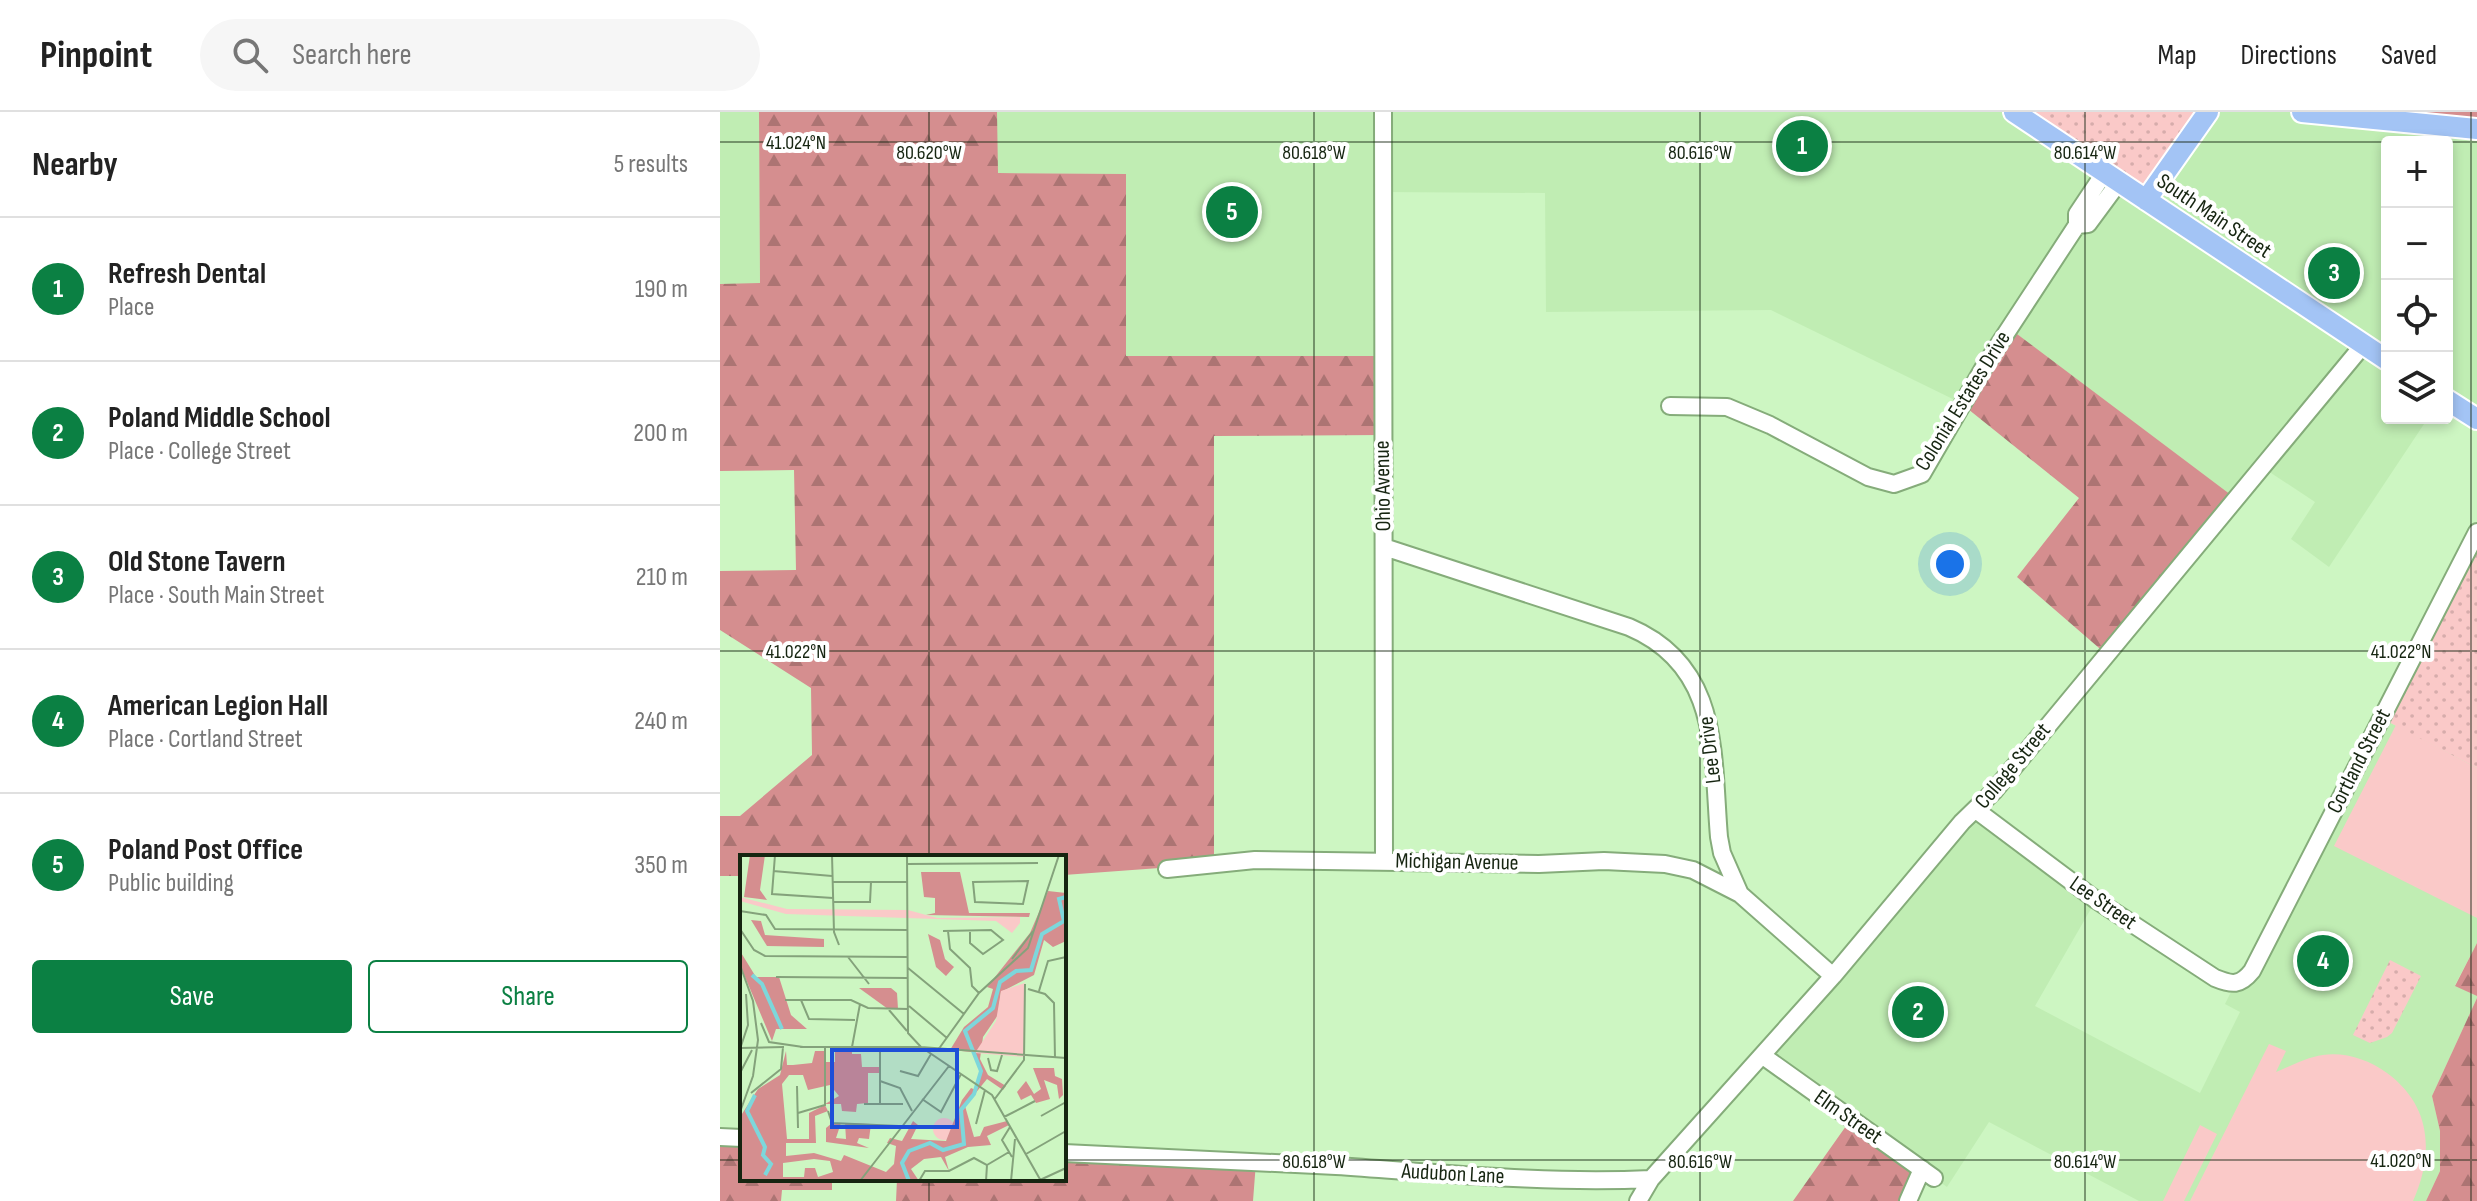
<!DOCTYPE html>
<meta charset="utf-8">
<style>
:root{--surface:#fff;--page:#f6f6f6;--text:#222;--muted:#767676;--line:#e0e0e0;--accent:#0b8043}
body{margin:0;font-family:"Sofia Sans Condensed",sans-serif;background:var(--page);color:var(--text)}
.controls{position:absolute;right:24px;top:24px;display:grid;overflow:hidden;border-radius:8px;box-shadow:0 4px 12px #0003}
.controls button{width:72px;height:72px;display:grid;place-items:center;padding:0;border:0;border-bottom:2px solid var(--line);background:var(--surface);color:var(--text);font:40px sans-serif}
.you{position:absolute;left:1230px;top:452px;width:28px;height:28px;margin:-20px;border:6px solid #fff;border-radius:50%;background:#1a73e8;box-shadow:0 0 0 12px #1a73e833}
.badge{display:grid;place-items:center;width:52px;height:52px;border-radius:50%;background:var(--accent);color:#fff;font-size:26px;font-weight:700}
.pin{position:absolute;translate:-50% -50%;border:4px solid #fff;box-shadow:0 2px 8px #0006}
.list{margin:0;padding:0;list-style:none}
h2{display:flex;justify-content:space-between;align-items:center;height:104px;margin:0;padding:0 32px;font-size:34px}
h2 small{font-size:26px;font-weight:400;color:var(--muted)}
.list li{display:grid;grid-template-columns:52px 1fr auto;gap:24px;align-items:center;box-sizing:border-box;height:144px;padding:0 32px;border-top:2px solid var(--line)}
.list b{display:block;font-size:30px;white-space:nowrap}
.list p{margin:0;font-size:26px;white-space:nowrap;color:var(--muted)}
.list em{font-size:26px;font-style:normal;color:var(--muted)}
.actions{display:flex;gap:16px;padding:24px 32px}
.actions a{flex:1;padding:18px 0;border:2px solid var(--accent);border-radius:8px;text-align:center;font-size:28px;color:var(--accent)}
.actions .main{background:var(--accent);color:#fff}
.icon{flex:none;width:44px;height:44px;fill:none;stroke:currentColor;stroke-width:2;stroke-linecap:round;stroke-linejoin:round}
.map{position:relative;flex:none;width:1757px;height:1089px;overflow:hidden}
header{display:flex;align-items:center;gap:48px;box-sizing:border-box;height:112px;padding:0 40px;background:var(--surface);border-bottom:2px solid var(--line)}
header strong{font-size:38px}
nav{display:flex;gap:44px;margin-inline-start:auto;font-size:28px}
.search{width:560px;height:72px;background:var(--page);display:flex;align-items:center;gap:20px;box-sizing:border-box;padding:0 28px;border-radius:44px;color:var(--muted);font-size:30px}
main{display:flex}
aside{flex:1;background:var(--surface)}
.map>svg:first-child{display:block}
</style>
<header>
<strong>Pinpoint</strong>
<div class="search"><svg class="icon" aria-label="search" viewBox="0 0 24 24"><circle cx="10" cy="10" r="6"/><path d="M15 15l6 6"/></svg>Search here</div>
<nav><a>Map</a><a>Directions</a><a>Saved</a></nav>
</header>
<main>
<aside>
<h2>Nearby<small>5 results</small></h2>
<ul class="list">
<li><span class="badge">1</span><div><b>Refresh Dental</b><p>Place</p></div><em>190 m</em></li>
<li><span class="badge">2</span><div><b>Poland Middle School</b><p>Place · College Street</p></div><em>200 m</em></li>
<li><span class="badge">3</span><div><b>Old Stone Tavern</b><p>Place · South Main Street</p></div><em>210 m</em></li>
<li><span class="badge">4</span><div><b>American Legion Hall</b><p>Place · Cortland Street</p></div><em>240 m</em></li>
<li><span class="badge">5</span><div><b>Poland Post Office</b><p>Public building</p></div><em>350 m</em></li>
</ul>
<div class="actions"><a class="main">Save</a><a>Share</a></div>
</aside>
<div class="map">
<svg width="1757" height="1089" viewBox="0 0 1757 1089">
<defs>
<pattern id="forest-firs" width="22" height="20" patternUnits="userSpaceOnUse" patternTransform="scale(2)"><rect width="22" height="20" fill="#d58e8f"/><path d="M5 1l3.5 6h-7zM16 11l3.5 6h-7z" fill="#ac7473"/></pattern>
<pattern id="park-dots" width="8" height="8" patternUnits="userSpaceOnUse" patternTransform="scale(2)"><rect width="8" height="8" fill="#fac9c8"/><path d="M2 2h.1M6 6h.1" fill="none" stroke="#d6acab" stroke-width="1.8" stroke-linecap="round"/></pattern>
</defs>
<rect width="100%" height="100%" fill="#cdf6c2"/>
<path fill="#c0edb3" d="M 0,0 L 39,0 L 40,172 L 0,172 Z
M 277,0 L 1582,0 L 1757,17 L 1757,307 L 1727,288 L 1727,30 L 1667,30 L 1667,306 L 1708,306 L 1609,455 L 1571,427 L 1595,390 L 1542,355 L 1515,386 L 1243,292 L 1051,198 L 826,200 L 825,81 L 662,80 L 662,244 L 405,244 L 406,62 L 277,61 Z
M 1661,606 L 1757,656 L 1757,831 L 1735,873 L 1757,884 L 1757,886 L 1712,984 L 1720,1019 L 1720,1059 L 1706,1089 L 1419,1089 L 1269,1010 L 1227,1075 L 1043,944 L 1256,698 L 1376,788 L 1315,894 L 1480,981 L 1520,900 L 1505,892 L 1515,872 L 1520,870 Z"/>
<path fill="#fac9c8" d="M 1676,613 L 1757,656 L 1757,806 L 1614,734 Z
M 1549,932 L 1566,939 L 1556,960 C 1571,954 1587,945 1603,943 C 1626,940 1649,948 1667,961 C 1712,994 1714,1042 1693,1089 L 1470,1089 Z
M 1480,1013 L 1497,1022 L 1464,1089 L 1443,1089 Z"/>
<path fill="url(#forest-firs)" d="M 39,0 L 277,0 L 278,61 L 406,62 L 406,244 L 662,244 L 662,323 L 494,324 L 494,752 L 344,763 L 344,745 L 22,745 L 22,764 L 0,764 L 0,704 L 20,704 L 92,643 L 91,576 L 0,518 L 0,459 L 76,458 L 74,358 L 0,359 L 0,172 L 40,171 Z
M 1665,0 L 1757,0 L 1757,17 Z
M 1289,216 L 1515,386 L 1386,542 L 1297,465 L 1359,386 L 1243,293 Z
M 1757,831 L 1757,884 L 1735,874 Z
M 1757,886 L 1757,1089 L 1706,1089 L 1720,1059 L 1720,1019 L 1712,984 Z
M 1131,1007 L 1202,1057 L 1188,1089 L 1073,1089 Z
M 0,1025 L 22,1026 L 22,1067 L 112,1067 L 112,1078 L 62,1078 L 61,1089 L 0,1089 Z
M 344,1041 L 536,1050 L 533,1089 L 176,1089 L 177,1067 L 344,1067 Z"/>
<path fill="url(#park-dots)" d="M 1294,0 L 1488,0 L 1426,88 Z
M 1757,420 L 1757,656 L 1661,606 Z
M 1670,848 L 1701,864 L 1672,921 L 1667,925 L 1650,931 L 1633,923 Z"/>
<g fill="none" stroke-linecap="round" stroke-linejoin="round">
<g stroke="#85ac7a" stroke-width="20">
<path id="minor" d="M 663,0 L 664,749
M 1357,113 L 1368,112 L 1399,70
M 950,294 L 1007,295 L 1050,313 L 1148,365 L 1174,372 L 1202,362 L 1264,255 L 1357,113 L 1357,102 L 1385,60
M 664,435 L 909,515 C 1001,554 992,642 999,725 L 1002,741 L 1020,782 L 1113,864
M 1256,698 L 1376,788 L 1495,866 C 1512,873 1520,874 1532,859 L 1757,420
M 447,757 L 535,748 L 819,752 L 884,749 L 945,752 L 973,758 L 1020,782
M 1043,944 L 1214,1066
M 0,1025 L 22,1026
M 344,1041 C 435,1045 526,1049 616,1054 C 721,1061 826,1072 931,1067
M 918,1089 L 931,1067 L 1113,864 L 1242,710 L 1274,679 L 1644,232
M 1188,1089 L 1202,1057"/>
</g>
<g stroke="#fff" stroke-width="24">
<path id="major" d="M 1294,0 L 1667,248
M 1582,0 L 1757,17
M 1426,88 L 1488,0
M 1727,288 L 1757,307"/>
</g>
<use href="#minor" stroke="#fff" stroke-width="16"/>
<use href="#major" stroke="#a3c4f5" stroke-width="20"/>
</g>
<path fill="none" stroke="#162511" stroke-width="2" stroke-opacity="0.45" d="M 209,0 L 209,745M 594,0 L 594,1089M 980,0 L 980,1089M 1365,0 L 1365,1089M 1751,0 L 1751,1089M 0,30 L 1757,30M 0,539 L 1757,539M 0,1048 L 22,1048M 344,1048 L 1757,1048M 209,1067 L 209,1089"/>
<g text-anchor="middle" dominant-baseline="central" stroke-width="8" stroke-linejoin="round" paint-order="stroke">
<g font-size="22" fill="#162511" stroke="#fff">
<text transform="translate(1494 104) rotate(34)">South Main Street</text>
<text transform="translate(1243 289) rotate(-58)">Colonial Estates Drive</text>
<text transform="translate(663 374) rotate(-91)">Ohio Avenue</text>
<text transform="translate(990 638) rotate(-97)">Lee Drive</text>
<text transform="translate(1639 649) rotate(-63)">Cortland Street</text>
<text transform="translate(1293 654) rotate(-50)">College Street</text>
<text transform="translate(737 750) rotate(1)">Michigan Avenue</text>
<text transform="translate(1383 791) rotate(35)">Lee Street</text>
<text transform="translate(1128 1005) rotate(35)">Elm Street</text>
<text transform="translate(733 1062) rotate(3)">Audubon Lane</text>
</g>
</g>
<g transform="translate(20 743)">
<rect width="326" height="326" fill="#cdf6c2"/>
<path d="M 0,42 L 47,54 L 168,55 L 197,63 L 280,62 L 280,68 L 272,78 L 256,66 L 46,59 L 0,46 ZM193 274a11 11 0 1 1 22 0a11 11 0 1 1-22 0Z" fill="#fac9c8"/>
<path d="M 10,0 L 25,0 L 20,35 L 27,45 L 4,42 ZM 181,17 L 220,17 L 229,58 L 290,58 L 289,62 L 186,60 L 195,58 L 195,43 L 184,42 ZM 308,36 L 326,38 L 326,86 L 313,92 L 304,85 L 294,120 L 261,137 L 258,160 L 243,182 L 240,204 L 248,220 L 266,231 L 263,235 L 247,224 L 225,251 L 234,282 L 240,281 L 244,272 L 267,266 L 269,270 L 247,281 L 251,290 L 228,292 L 205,302 L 209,316 L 201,302 L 184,304 L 171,314 L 179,326 L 0,326 L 0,262 L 18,234 L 40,220 L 46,196 L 47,210 L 53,210 L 72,208 L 75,196 L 84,196 L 85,207 L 95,207 L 95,192 L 112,192 L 112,199 L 121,199 L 122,212 L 140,212 L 140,218 L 128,218 L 128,248 L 117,249 L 116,257 L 102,256 L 101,249 L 85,249 L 99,241 L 90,230 L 68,235 L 63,220 L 49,220 L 42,229 L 47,284 L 69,284 L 69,258 L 85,250 L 88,256 L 75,261 L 76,288 L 46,288 L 46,301 L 74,298 L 101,306 L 104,300 L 146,317 L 154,309 L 156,291 L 147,288 L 150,283 L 162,286 L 173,266 L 178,270 L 171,284 L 206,286 L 222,245 L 231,233 L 236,235 L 241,219 L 232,197 L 210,195 L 224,172 L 248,152 L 253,134 L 247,132 L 290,78 ZM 74,304 L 90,306 L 93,317 L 78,322 L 75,313 L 65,313 L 64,322 L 43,322 L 43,308 ZM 11,65 L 21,66 L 25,80 L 84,84 L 84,92 L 27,91 ZM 188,79 L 200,85 L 205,104 L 214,112 L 206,121 L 196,112 ZM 0,96 L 16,122 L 39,122 L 51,160 L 67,174 L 36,174 L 32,186 L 0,110 ZM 119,133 L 151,133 L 157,138 L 158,154 L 148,154 ZM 293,213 L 314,213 L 315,221 L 322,224 L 323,240 L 319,244 L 317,230 L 304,225 L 310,244 L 296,248 L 291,240 L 281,245 L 277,237 L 286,226 L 294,239 L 301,234 ZM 92,268 L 101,268 L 96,283 L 106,284 L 105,268 L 131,269 L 129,284 L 119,283 L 117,288 L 129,293 L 86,287 L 86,273 Z" fill="#d58e8f" fill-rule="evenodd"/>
<path d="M 285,128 L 285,202 L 235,198 L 256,166 L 261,136 Z" fill="#fac9c8"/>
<path fill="none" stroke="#7dd7db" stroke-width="4" d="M 12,120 L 22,129 L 42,174M 15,240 L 7,256 L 25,292 L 23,300 L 31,309 L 25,320M 169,326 L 162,308 L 169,296 L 190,288 L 203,295 L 224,289 L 221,255 L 234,239 L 241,216 L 225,176 L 253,153 L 260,127 L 276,116 L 291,115 L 302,79 L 324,66 L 319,44 L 326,42"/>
<path fill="none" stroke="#84a27b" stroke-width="2" d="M 35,0 L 32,39 L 93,43M 92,0 L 94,77 L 99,90M 167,0 L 168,178 L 181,192 L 252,240 L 301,326M 167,9 L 298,8M 33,16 L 92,21M 288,26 L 283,49 L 235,47 L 233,27 ZM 93,27 L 168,27M 93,47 L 130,47 L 131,27M 0,56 L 26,60 L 35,74 L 168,75M 0,74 L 14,95 L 25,101 L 168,102M 203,76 L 251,75 L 263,85 L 243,99 L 230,88 L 230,77M 208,76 L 210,94 L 230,113 L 232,131 L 239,138M 108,102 L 129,129M 272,104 L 293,76M 0,110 L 13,146 L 18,185 L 13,221 L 0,257M 168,113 L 224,159M 36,122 L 168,123M 288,134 L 305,139 L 314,148 L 315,203M 299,136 L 308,106 L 326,102M 45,145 L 111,145 L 128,153 L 168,154M 61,145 L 69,164 L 115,165M 169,151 L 207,183M 149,155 L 167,176M 21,168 L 29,187 L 63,192M 1,191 L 8,170 L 6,139M 60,192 L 181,192 L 326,203M 112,192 L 120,149M 140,192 L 140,248M 0,193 L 44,192M 198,195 L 239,138 L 288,93 L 319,0M 248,203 L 251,215 L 257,216 L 262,200M 160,216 L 178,221 L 191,199M 0,218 L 12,195M 140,226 L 160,233 L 172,256M 57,231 L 58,273M 11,238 L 41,214 L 43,192M 182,244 L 201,257 L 221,219M 254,245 L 284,205 L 285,129M 124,249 L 163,249M 88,256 L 92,268 L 159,271M 58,258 L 85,250 L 85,192M 301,261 L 326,247M 264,262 L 295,246M 236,269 L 245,235M 270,272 L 262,285 L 272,302M 286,299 L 326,276M 247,310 L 269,297M 300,325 L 326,313M 120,326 L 209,211M 179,326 L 185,316 L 209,316 L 234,303 L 247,310 L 246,326M 271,326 L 275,284"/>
<path fill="#1d4ed8" fill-opacity="0.15" stroke="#1d4ed8" stroke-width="4" d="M 92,195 L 217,195 L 217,272 L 92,272 Z"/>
<rect width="326" height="326" fill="none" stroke="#162511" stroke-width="4"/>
</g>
<g font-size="20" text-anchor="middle" fill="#162511" stroke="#fff" stroke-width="8" stroke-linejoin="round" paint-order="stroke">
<text x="76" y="37">41.024°N</text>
<text x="209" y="47">80.620°W</text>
<text x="594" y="47">80.618°W</text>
<text x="980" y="47">80.616°W</text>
<text x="1365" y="47">80.614°W</text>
<text x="76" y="546">41.022°N</text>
<text x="1681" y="546">41.022°N</text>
<text x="1681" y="1055">41.020°N</text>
<text x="594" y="1056">80.618°W</text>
<text x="980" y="1056">80.616°W</text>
<text x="1365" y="1056">80.614°W</text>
</g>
</svg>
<div class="controls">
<button>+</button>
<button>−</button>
<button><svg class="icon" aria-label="locate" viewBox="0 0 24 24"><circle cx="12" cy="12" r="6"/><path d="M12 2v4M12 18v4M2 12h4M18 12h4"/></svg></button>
<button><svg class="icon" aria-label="layers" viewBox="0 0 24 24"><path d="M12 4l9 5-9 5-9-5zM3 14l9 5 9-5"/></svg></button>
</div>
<div class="you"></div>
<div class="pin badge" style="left:1082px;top:34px">1</div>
<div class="pin badge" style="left:1198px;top:900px">2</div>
<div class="pin badge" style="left:1614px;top:161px">3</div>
<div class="pin badge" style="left:1603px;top:849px">4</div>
<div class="pin badge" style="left:512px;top:100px">5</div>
</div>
</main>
